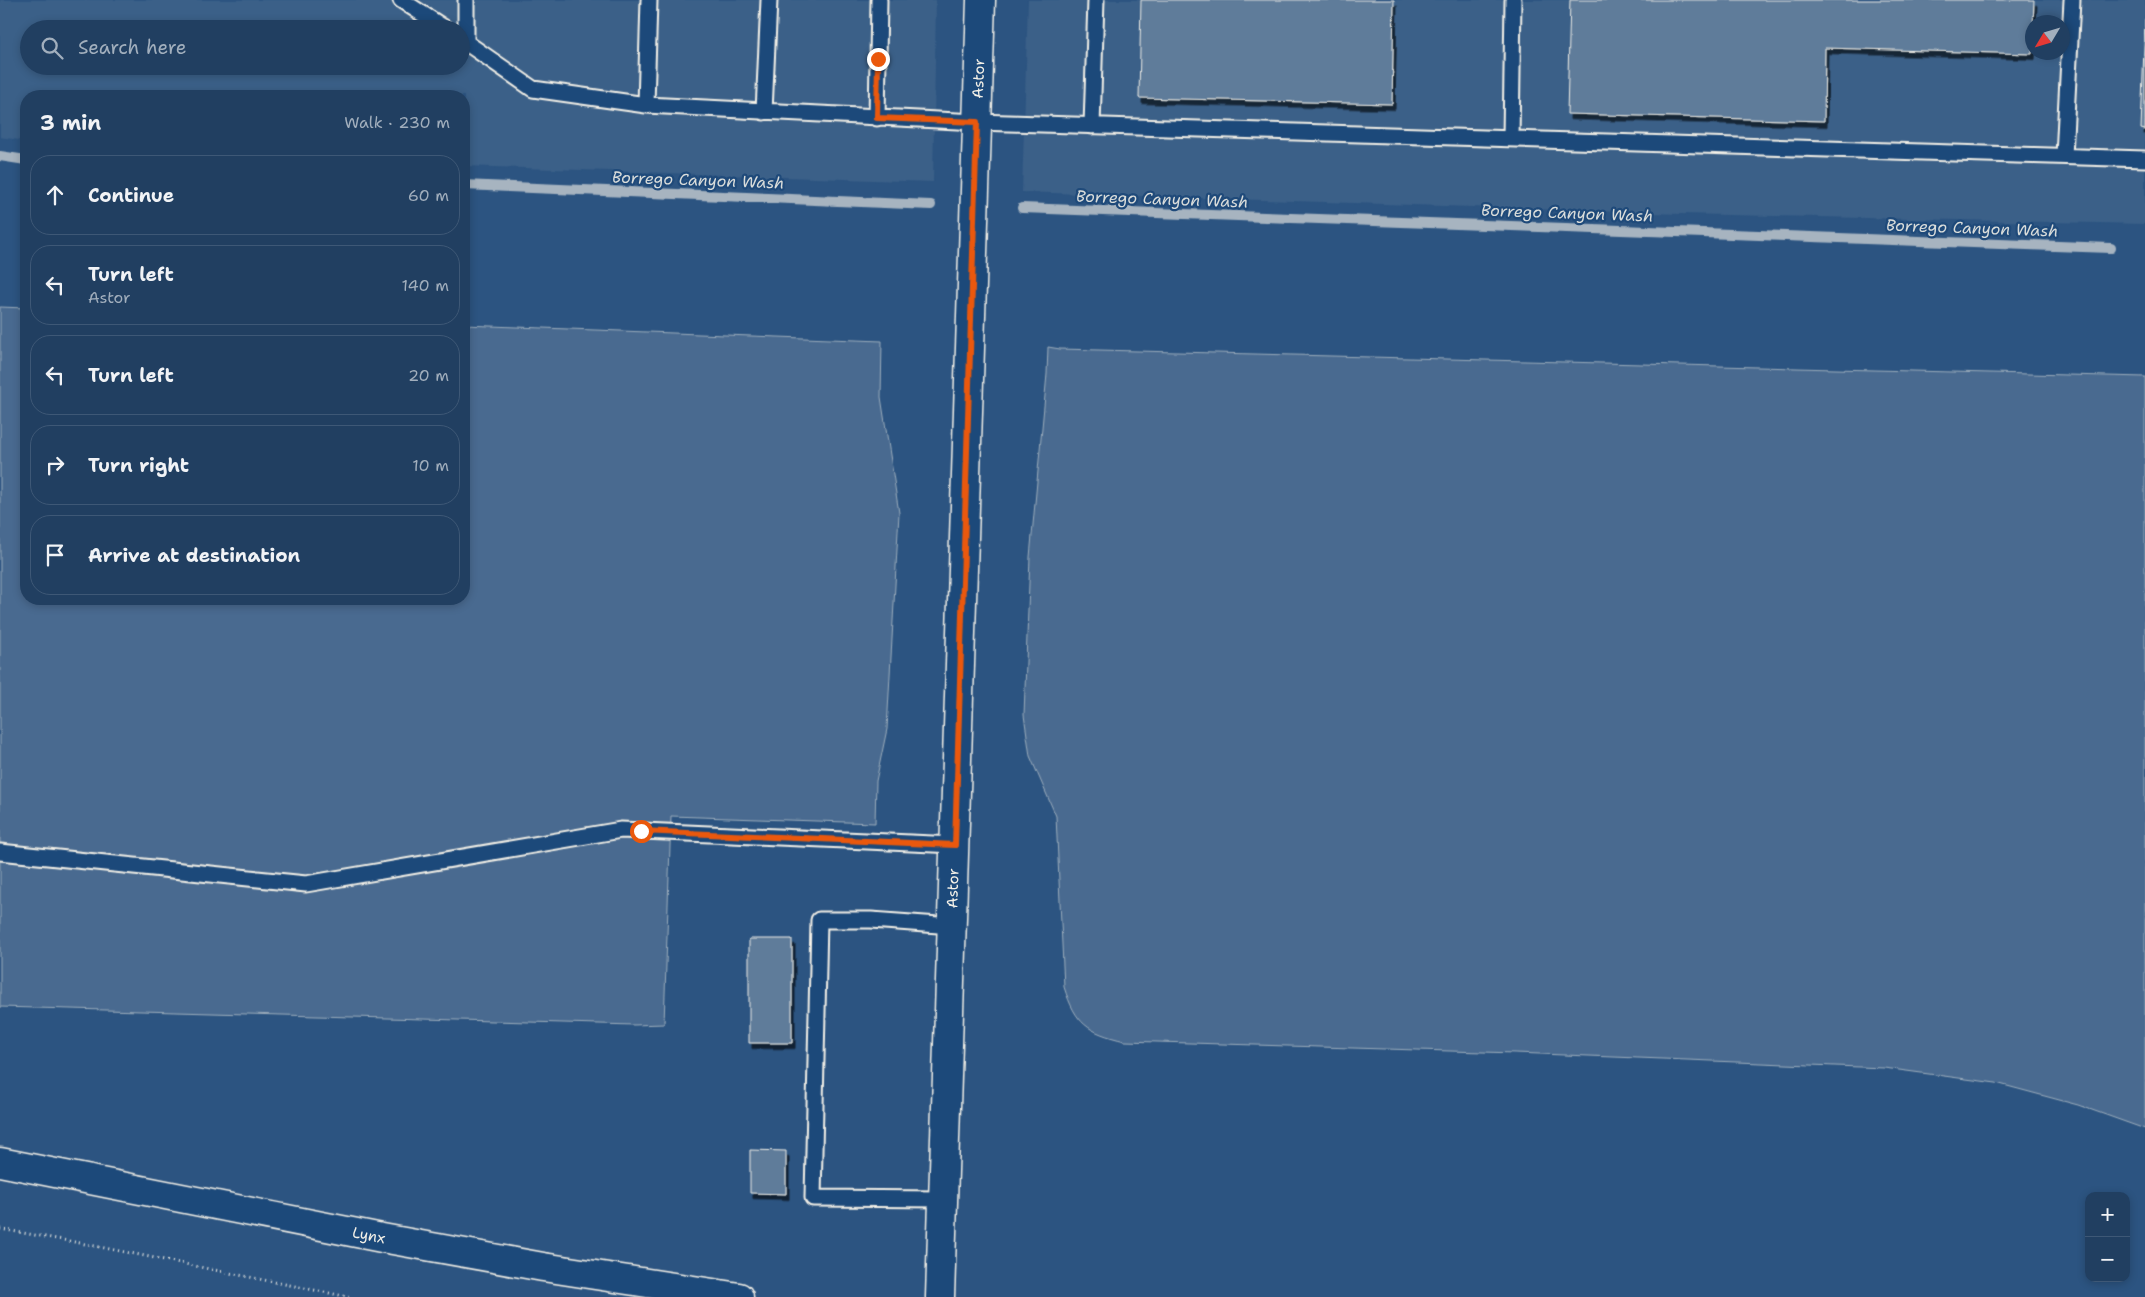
<!DOCTYPE html>
<meta charset="utf-8">
<style>
:root{--surface:#213f61;--page:#294667;--text:#f1f3f6;--muted:#a2afbd;--line:#3e5876}
body{margin:0;font-family:"Shantell Sans",sans-serif;background:var(--page);color:var(--text)}
.controls{position:absolute;right:15px;bottom:15px;display:grid;overflow:hidden;border-radius:10px;box-shadow:0 2px 8px #0003}
.controls button{width:45px;height:45px;display:grid;place-items:center;padding:0;border:0;border-bottom:1px solid var(--line);background:var(--surface);color:var(--text);font:25px sans-serif}
.compass{position:absolute;left:2025px;top:15px;width:45px;height:45px;border-radius:50%;background:var(--surface);box-shadow:0 2px 8px #0003;rotate:232deg}
.stop{position:absolute;width:15px;height:15px;margin:-11px;border:4px solid #ea580c;border-radius:50%;background:#fff}
.stop.end{background:#ea580c;border-color:#fff;box-shadow:0 1px 5px #0008}
.list{margin:0;padding:0;list-style:none}
h2{display:flex;justify-content:space-between;align-items:center;height:65px;margin:0;padding:0 20px;font-size:21px}
h2 small{font-size:16px;font-weight:400;color:var(--muted)}
.list li{display:grid;grid-template-columns:32px 1fr auto;gap:15px;align-items:center;box-sizing:border-box;height:80px;margin:0 10px 10px;padding:0 10px;border:1px solid var(--line);border-radius:20px}
.list b{display:block;font-size:19px;white-space:nowrap}
.list p{margin:0;font-size:16px;white-space:nowrap;color:var(--muted)}
.list em{font-size:16px;font-style:normal;color:var(--muted)}
.icon{flex:none;width:28px;height:28px;fill:none;stroke:currentColor;stroke-width:2;stroke-linecap:round;stroke-linejoin:round}
.map{position:relative;flex:none;width:2145px;height:1297px;overflow:hidden}
.search{position:absolute;background:var(--surface);box-shadow:0 2px 8px #0003;left:20px;top:20px;width:450px;height:55px;display:flex;align-items:center;gap:12px;box-sizing:border-box;padding:0 18px;border-radius:28px;color:var(--muted);font-size:19px}
.panel{position:absolute;background:var(--surface);box-shadow:0 2px 8px #0003;left:20px;top:90px;width:450px;height:515px;border-radius:20px}
.map>svg:first-child{display:block}
</style>
<div class="map">
<svg width="2145" height="1297" viewBox="0 0 2145 1297">
<defs>
<filter id="shadow"><feDropShadow dx="3" dy="5.5" stdDeviation="0" flood-color="#0009"/></filter>
</defs>
<rect width="100%" height="100%" fill="#2c5481"/>
<filter id="ink" filterUnits="userSpaceOnUse"><feTurbulence type="fractalNoise" baseFrequency=".02" numOctaves="2"/><feDisplacementMap in="SourceGraphic" scale="10" xChannelSelector="R" yChannelSelector="G"/><feConvolveMatrix kernelMatrix="1 2 1 2 8 2 1 2 1" color-interpolation-filters="sRGB"/></filter>
<g filter="url(#ink)">
<path fill="#3b6088" fill-rule="evenodd" d="M 0,0 L 936,0 L 933,182 L 464,166 L 464,96 L 26,96 L 26,141 L 0,137 ZM 29,29 L 461,29 L 461,66 L 29,66 Z
M 1028,0 L 2145,0 L 2145,224 L 1681,214 L 1022,192 ZM 2032,22 L 2062,22 L 2062,52 L 2032,52 Z"/>
<path fill="#496b90" stroke="#9eaebc" d="M 0,307 L 26,308 L 26,599 L 464,599 L 464,325 L 882,341 L 881,397 L 899,513 L 887,729 L 876,781 L 875,823 L 671,816 L 664,1024 L 634,1025 L 0,1007 Z
M 1048,347 L 1060,349 L 2145,377 L 2145,1129 L 2078,1105 L 1996,1083 L 1884,1068 L 1515,1053 L 1125,1041 C 1087,1032 1076,1024 1064,987 L 1056,816 L 1030,756 L 1024,715 L 1030,557 L 1047,374 Z"/>
<g fill="none" stroke-linecap="round" stroke-linejoin="round">
<path stroke="#a7b4c0" stroke-width="10" d="M 0,156 L 26,160
M 464,185 L 931,205
M 1022,208 L 2111,248"/>
</g>
<path fill="#5e7b9a" stroke="#f4f1e8" filter="url(#shadow)" d="M 1141,0 L 1394,0 L 1392,104 L 1139,98 Z
M 1570,0 L 2034,0 L 2032,54 L 1825,48 L 1824,121 L 1567,114 Z
M 2145,19 L 2145,130 L 2141,129 Z
M 749,939 L 792,939 L 792,1043 L 749,1043 Z
M 750,1150 L 786,1151 L 786,1194 L 750,1193 Z"/>
<g fill="none" stroke-linecap="round" stroke-linejoin="round">
<g stroke="#f4f1e8" stroke-width="19">
<path id="lane" d="M 401,0 L 446,29
M 461,39 L 533,89 L 646,105 L 977,122 L 2145,159
M 466,42 L 466,0
M 646,105 L 649,0
M 764,112 L 769,0
M 877,118 L 879,0
M 1092,126 L 1096,0
M 1511,139 L 1513,0
M 2064,156 L 2072,0
M 0,852 L 306,884 L 621,830 L 955,845
M 943,1199 L 813,1198 L 819,920 L 871,920 L 952,926"/>
</g>
<g stroke="#f4f1e8" stroke-width="31">
<g id="secondary">
<path id="s1" d="M 0,1162 L 382,1238 L 543,1267 L 739,1297"/>
<path id="s2" d="M 940,1297 L 981,0"/>
</g>
</g>
<path stroke="#f4f1e8" stroke-width="3" stroke-dasharray="1 4" stroke-linecap="butt" d="M 0,1229 L 80,1243 L 349,1297"/>
<use href="#lane" stroke="#1f4a7a" stroke-width="15"/>
<use href="#secondary" stroke="#1f4a7a" stroke-width="28"/>
</g>
</g>
<g fill="none" stroke-linecap="round" stroke-linejoin="round" filter="url(#ink)">
<path stroke="#ea580c" stroke-width="6" d="M 641,831 L 955,845 L 977,122 L 877,118 L 878,59"/>
</g>
<g text-anchor="middle" dominant-baseline="central" stroke-width="4.5" stroke-linejoin="round" paint-order="stroke">
<g font-size="15" fill="#f4f1e8" stroke="#1f4a7a">
<text stroke="none"><textPath href="#s2" startOffset="1219">Astor</textPath></text>
<text stroke="none"><textPath href="#s2" startOffset="409">Astor</textPath></text>
<text stroke="none"><textPath href="#s1" startOffset="376">Lynx</textPath></text>
</g>
<g font-size="16" font-style="italic" fill="#dadddb" stroke="#1f4a7a">
<text transform="translate(698 180) rotate(2)">Borrego Canyon Wash</text>
<text transform="translate(1162 199) rotate(2)">Borrego Canyon Wash</text>
<text transform="translate(1567 213) rotate(2)">Borrego Canyon Wash</text>
<text transform="translate(1972 228) rotate(2)">Borrego Canyon Wash</text>
</g>
</g>
</svg>
<div class="controls">
<button>+</button>
<button>−</button>
</div>
<svg class="compass" viewBox="-18 -18 36 36"><path d="M0-13l5 13h-10z" fill="#e53935"/><path d="M0 13l5-13h-10z" fill="#a2afbd"/></svg>
<div class="stop" style="left:641px;top:831px"></div>
<div class="stop end" style="left:878px;top:59px"></div>
<div class="search"><svg class="icon" aria-label="search" viewBox="0 0 24 24"><circle cx="10" cy="10" r="6"/><path d="M15 15l6 6"/></svg>Search here</div>
<section class="panel">
<h2>3 min<small>Walk · 230 m</small></h2>
<ul class="list">
<li><svg class="icon" aria-label="ahead" viewBox="0 0 24 24"><path d="M12 20V5M6 11l6-6 6 6"/></svg><div><b>Continue</b></div><em>60 m</em></li>
<li><svg class="icon" aria-label="left" viewBox="0 0 24 24"><path d="M17 20v-9H6M10 6l-5 5 5 5"/></svg><div><b>Turn left</b><p>Astor</p></div><em>140 m</em></li>
<li><svg class="icon" aria-label="left" viewBox="0 0 24 24"><path d="M17 20v-9H6M10 6l-5 5 5 5"/></svg><div><b>Turn left</b></div><em>20 m</em></li>
<li><svg class="icon" aria-label="right" viewBox="0 0 24 24"><path d="M7 20v-9h11M14 6l5 5-5 5"/></svg><div><b>Turn right</b></div><em>10 m</em></li>
<li><svg class="icon" aria-label="arrive" viewBox="0 0 24 24"><path d="M6 21V4h12l-3 4 3 4H6"/></svg><div><b>Arrive at destination</b></div></li>
</ul>
</section>
</div>
